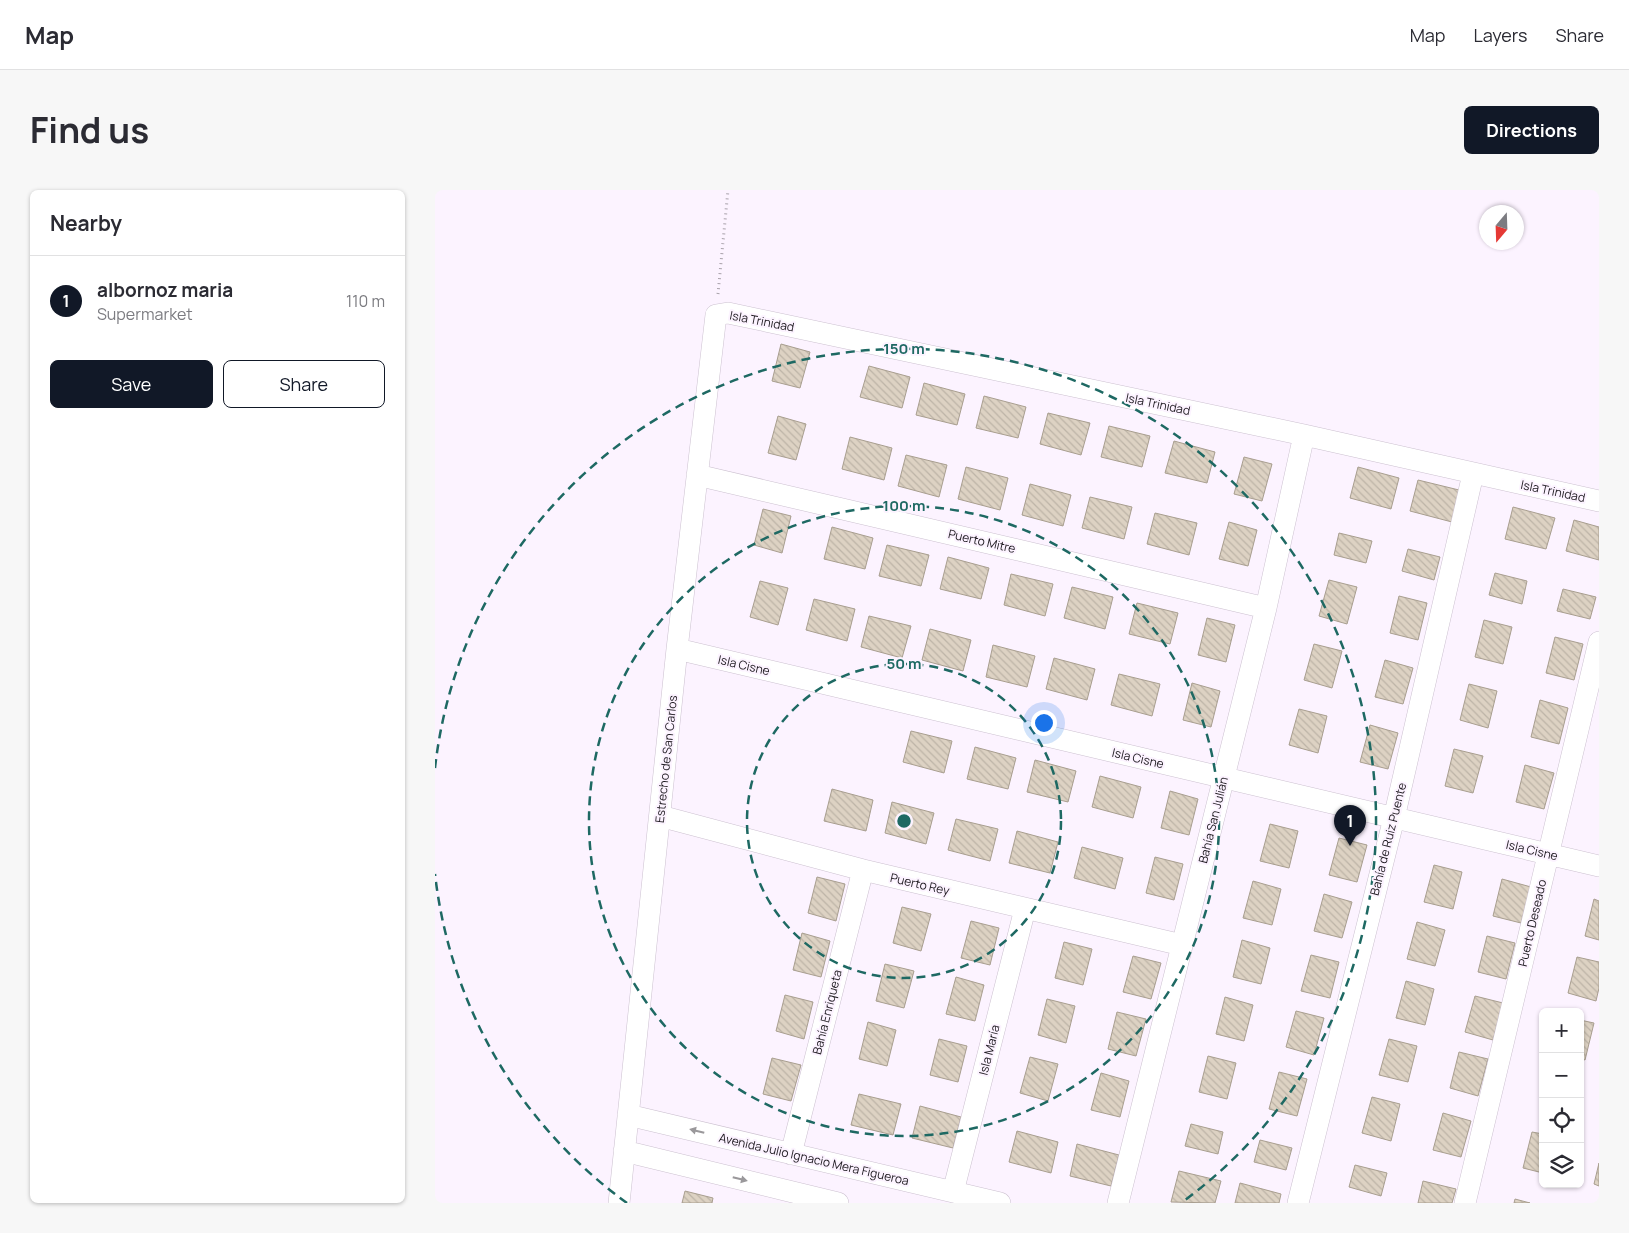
<!DOCTYPE html>
<meta charset="utf-8">
<style>
:root{--surface:#fff;--page:#f7f7f7;--text:#2b2b33;--muted:#7c7c81;--line:#e1e1e2;--accent:#111827}
body{margin:0;font-family:Manrope,sans-serif;background:var(--page);color:var(--text)}
.controls{position:absolute;right:15px;bottom:15px;display:grid;overflow:hidden;border-radius:8px;box-shadow:0 1px 4px #0004}
.controls button{width:45px;height:45px;display:grid;place-items:center;padding:0;border:0;border-bottom:1px solid var(--line);background:var(--surface);color:var(--text);font:25px sans-serif}
.compass{position:absolute;left:1044px;top:15px;width:45px;height:45px;border-radius:50%;background:var(--surface);box-shadow:0 1px 4px #0004;rotate:199deg}
.you{position:absolute;left:608px;top:532px;width:18px;height:18px;margin:-12px;border:4px solid #fff;border-radius:50%;background:#1a73e8;box-shadow:0 0 0 8px #1a73e833}
.badge{display:grid;place-items:center;width:32px;height:32px;border-radius:50%;background:var(--accent);color:#fff;font-size:16px;font-weight:700}
.pin{position:absolute;translate:-50% -41px;filter:drop-shadow(0 1px 2px #0008)}
.pin::after{content:'';position:absolute;top:26px;width:18px;height:15px;background:inherit;clip-path:polygon(0 0,100% 0,50% 100%)}
.list{margin:0;padding:0;list-style:none}
h2{display:flex;justify-content:space-between;align-items:center;height:65px;margin:0;padding:0 20px;font-size:21px}
h2 small{font-size:16px;font-weight:400;color:var(--muted)}
.list li{display:grid;grid-template-columns:32px 1fr auto;gap:15px;align-items:center;box-sizing:border-box;height:90px;padding:0 20px;border-top:1px solid var(--line)}
.list b{display:block;font-size:19px;white-space:nowrap}
.list p{margin:0;font-size:16px;white-space:nowrap;color:var(--muted)}
.list em{font-size:16px;font-style:normal;color:var(--muted)}
.actions{display:flex;gap:10px;padding:15px 20px}
.actions a{flex:1;padding:11px 0;border:1px solid var(--accent);border-radius:8px;text-align:center;font-size:18px;color:var(--accent)}
.actions .main{background:var(--accent);color:#fff}
.icon{flex:none;width:28px;height:28px;fill:none;stroke:currentColor;stroke-width:2;stroke-linecap:round;stroke-linejoin:round}
.map{position:relative;flex:none;width:1164px;height:1013px;overflow:hidden;border-radius:8px}
header{display:flex;align-items:center;gap:30px;box-sizing:border-box;height:70px;padding:0 25px;background:var(--surface);border-bottom:1px solid var(--line)}
header strong{font-size:24px}
nav{display:flex;gap:28px;margin-inline-start:auto;font-size:18px}
.intro{display:flex;align-items:center;justify-content:space-between;box-sizing:border-box;height:120px;padding:0 30px}
h1{margin:0;font-size:35px}
.button{padding:12px 22px;border-radius:8px;background:var(--accent);color:#fff;font-size:18px;font-weight:700}
main{display:flex;gap:30px;padding:0 30px}
aside{flex:1;background:var(--surface);border-radius:8px;box-shadow:0 1px 4px #0004}
.map>svg:first-child{display:block}
</style>
<header>
<strong>Map</strong>
<nav><a>Map</a><a>Layers</a><a>Share</a></nav>
</header>
<div class="intro"><h1>Find us</h1><a class="button">Directions</a></div>
<main>
<aside>
<h2>Nearby<small></small></h2>
<ul class="list">
<li><span class="badge">1</span><div><b>albornoz maria</b><p>Supermarket</p></div><em>110 m</em></li>
</ul>
<div class="actions"><a class="main">Save</a><a>Share</a></div>
</aside>
<div class="map">
<svg width="1164" height="1013" viewBox="0 0 1164 1013">
<defs>
<pattern id="building-back-hatch" width="6" height="6" patternUnits="userSpaceOnUse" patternTransform="scale(1.25)"><rect width="6" height="6" fill="#ddd2c3"/><path d="M-1 5l2 2M0 0l6 6M5-1l2 2" fill="none" stroke="#bdb4a7"/></pattern>
</defs>
<rect width="100%" height="100%" fill="#fcf3ff"/>
<path fill="url(#building-back-hatch)" stroke="#a89e8f" d="M 346,154 L 375,162 L 365,198 L 337,191 Z
M 434,176 L 475,187 L 467,218 L 425,207 Z
M 489,193 L 530,204 L 522,235 L 481,225 Z
M 549,206 L 591,217 L 583,248 L 541,238 Z
M 613,223 L 655,233 L 646,265 L 605,254 Z
M 343,226 L 371,234 L 361,270 L 333,263 Z
M 674,236 L 715,246 L 707,277 L 666,267 Z
M 415,247 L 457,258 L 449,290 L 407,279 Z
M 739,251 L 780,262 L 772,293 L 730,283 Z
M 471,265 L 512,275 L 504,307 L 463,296 Z
M 809,267 L 837,274 L 827,311 L 799,304 Z
M 531,277 L 573,288 L 565,320 L 523,309 Z
M 923,277 L 964,288 L 956,319 L 915,308 Z
M 983,290 L 1024,300 L 1017,332 L 975,321 Z
M 595,294 L 636,305 L 628,336 L 587,325 Z
M 655,307 L 697,317 L 689,349 L 647,338 Z
M 1078,317 L 1120,328 L 1111,359 L 1070,349 Z
M 328,319 L 356,326 L 347,363 L 319,355 Z
M 720,323 L 762,333 L 754,365 L 712,354 Z
M 1139,330 L 1164,337 L 1164,370 L 1131,361 Z
M 794,332 L 822,340 L 813,376 L 784,369 Z
M 397,337 L 438,348 L 430,379 L 389,369 Z
M 904,343 L 937,351 L 931,373 L 899,365 Z
M 452,355 L 494,365 L 486,396 L 444,386 Z
M 973,359 L 1005,367 L 999,390 L 967,381 Z
M 513,367 L 554,378 L 546,409 L 505,399 Z
M 1060,383 L 1092,391 L 1087,414 L 1054,405 Z
M 576,384 L 618,394 L 610,426 L 569,415 Z
M 894,390 L 922,397 L 912,434 L 884,426 Z
M 325,391 L 353,398 L 343,435 L 315,427 Z
M 637,397 L 678,407 L 670,439 L 629,428 Z
M 1128,399 L 1161,407 L 1155,429 L 1122,421 Z
M 964,406 L 992,413 L 983,450 L 955,443 Z
M 379,409 L 420,419 L 412,451 L 371,440 Z
M 702,413 L 743,423 L 735,454 L 694,444 Z
M 434,426 L 476,436 L 467,468 L 426,457 Z
M 772,428 L 800,435 L 791,472 L 763,465 Z
M 1049,430 L 1077,437 L 1068,474 L 1040,467 Z
M 495,439 L 536,450 L 528,481 L 487,470 Z
M 1120,447 L 1148,454 L 1139,490 L 1111,483 Z
M 879,454 L 907,461 L 897,498 L 869,490 Z
M 558,455 L 600,466 L 592,497 L 551,487 Z
M 619,468 L 660,479 L 652,510 L 611,499 Z
M 950,470 L 978,478 L 968,514 L 940,507 Z
M 684,484 L 725,494 L 717,526 L 676,515 Z
M 757,493 L 785,501 L 776,537 L 748,530 Z
M 1034,494 L 1062,501 L 1053,538 L 1025,530 Z
M 1105,510 L 1133,518 L 1124,554 L 1096,547 Z
M 864,519 L 892,526 L 883,563 L 854,555 Z
M 935,535 L 963,543 L 953,579 L 925,572 Z
M 476,541 L 517,551 L 509,583 L 468,572 Z
M 540,557 L 581,568 L 573,599 L 532,589 Z
M 1019,559 L 1048,566 L 1038,603 L 1010,596 Z
M 600,570 L 641,581 L 633,612 L 592,602 Z
M 1090,575 L 1119,583 L 1109,619 L 1081,612 Z
M 665,586 L 706,597 L 698,628 L 657,617 Z
M 397,599 L 438,610 L 431,641 L 389,631 Z
M 735,601 L 763,609 L 754,645 L 726,638 Z
M 457,612 L 499,623 L 491,654 L 450,643 Z
M 521,629 L 563,639 L 555,671 L 513,660 Z
M 835,634 L 863,641 L 854,678 L 825,671 Z
M 582,641 L 623,652 L 615,683 L 574,673 Z
M 904,648 L 932,655 L 922,692 L 894,685 Z
M 647,657 L 688,668 L 680,699 L 639,688 Z
M 720,667 L 748,674 L 739,710 L 711,703 Z
M 999,675 L 1027,682 L 1018,719 L 989,712 Z
M 382,687 L 410,694 L 401,731 L 373,723 Z
M 1067,689 L 1096,697 L 1086,733 L 1058,726 Z
M 818,691 L 846,699 L 837,735 L 808,728 Z
M 889,704 L 917,712 L 907,748 L 879,741 Z
M 1159,709 L 1164,711 L 1164,750 L 1150,746 Z
M 467,717 L 496,724 L 486,761 L 458,753 Z
M 536,731 L 564,738 L 555,775 L 526,768 Z
M 982,732 L 1010,740 L 1000,776 L 972,769 Z
M 367,743 L 395,751 L 386,787 L 358,780 Z
M 1052,746 L 1080,753 L 1071,789 L 1043,782 Z
M 807,750 L 835,758 L 826,794 L 798,787 Z
M 629,752 L 657,759 L 648,795 L 620,788 Z
M 876,765 L 904,772 L 895,808 L 866,801 Z
M 698,766 L 726,773 L 716,809 L 688,802 Z
M 1142,767 L 1164,772 L 1164,798 L 1161,811 L 1133,803 Z
M 450,774 L 479,781 L 469,818 L 441,811 Z
M 521,787 L 549,795 L 540,831 L 511,824 Z
M 971,791 L 999,799 L 990,835 L 961,828 Z
M 350,805 L 378,812 L 369,849 L 341,841 Z
M 1040,806 L 1068,813 L 1058,850 L 1030,842 Z
M 790,807 L 818,815 L 809,851 L 781,844 Z
M 612,809 L 640,816 L 631,853 L 603,845 Z
M 861,821 L 889,828 L 879,865 L 851,857 Z
M 682,822 L 711,829 L 701,866 L 673,859 Z
M 1145,830 L 1159,833 L 1150,870 L 1145,868 Z
M 433,832 L 461,840 L 452,876 L 424,869 Z
M 504,849 L 532,856 L 523,892 L 495,885 Z
M 954,849 L 982,856 L 973,892 L 944,885 Z
M 1024,862 L 1053,869 L 1043,906 L 1015,898 Z
M 773,866 L 801,873 L 792,909 L 764,902 Z
M 595,867 L 623,874 L 613,911 L 585,903 Z
M 337,868 L 366,875 L 356,911 L 328,904 Z
M 844,882 L 872,889 L 862,926 L 834,919 Z
M 666,883 L 694,891 L 685,927 L 656,920 Z
M 424,904 L 466,914 L 458,945 L 416,935 Z
M 937,907 L 965,914 L 956,951 L 927,943 Z
M 485,916 L 526,927 L 518,958 L 477,948 Z
M 1008,923 L 1036,931 L 1026,967 L 998,960 Z
M 756,934 L 788,942 L 783,964 L 750,956 Z
M 582,941 L 623,952 L 616,983 L 574,972 Z
M 1097,942 L 1108,944 L 1108,983 L 1088,978 Z
M 825,950 L 857,958 L 851,980 L 819,972 Z
M 642,954 L 684,965 L 676,996 L 635,986 Z
M 1164,973 L 1164,996 L 1159,994 Z
M 920,975 L 952,983 L 946,1006 L 914,997 Z
M 744,981 L 786,991 L 780,1013 L 736,1012 Z
M 988,991 L 1021,999 L 1017,1013 L 983,1013 Z
M 805,993 L 846,1004 L 844,1013 L 800,1013 Z
M 250,1001 L 278,1008 L 277,1013 L 247,1013 Z
M 1080,1009 L 1095,1013 L 1079,1013 Z"/>
<g fill="none" stroke-linecap="round" stroke-linejoin="round">
<g stroke="#ccc1d0" stroke-width="22">
<path id="minor" d="M 262,285 L 831,418
M 242,459 L 1164,676
M 225,626 L 428,680 L 747,755
M 193,925 L 565,1013
M 189,961 L 403,1013
M 356,964 L 428,680
M 518,1002 L 590,719
M 184,1013 L 242,459 L 281,125 L 293,123 L 869,245 L 1164,311
M 683,1013 L 831,418 L 869,245
M 863,1013 L 959,628 L 1038,284
M 1030,1013 L 1164,452"/>
</g>
<path stroke="#a9a2ab" stroke-width="3" stroke-dasharray="1 4" stroke-linecap="butt" d="M 283,104 L 293,0"/>
<use href="#minor" stroke="#fff" stroke-width="21"/>
</g>
<defs><path id="oneway-solid" d="M-6-.8H1V-3.2L6.5 0L1 3.2V.8H-6Z" transform="scale(1.25)"/></defs>
<g fill="#9a989b">
<use href="#oneway-solid" transform="translate(262 941) rotate(-166)"/>
<use href="#oneway-solid" transform="translate(305 989) rotate(14)"/>
</g>
<g fill="none" stroke="#1e6963" stroke-width="2.5" stroke-dasharray="9 6">
<circle cx="469" cy="631" r="157"/>
<circle cx="469" cy="631" r="315"/>
<path d="M192 1013A472 472 0 0 1 0 684M0 578A472 472 0 1 1 746 1013"/>
</g>
<g text-anchor="middle" dominant-baseline="central" stroke-width="4" stroke-linejoin="round" paint-order="stroke">
<g font-size="12" fill="#1e1a20" stroke="#fcf3ff">
<text transform="translate(327 131) rotate(11)">Isla Trinidad</text>
<text transform="translate(723 214) rotate(12)">Isla Trinidad</text>
<text transform="translate(1118 301) rotate(12)">Isla Trinidad</text>
<text transform="translate(547 351) rotate(13)">Puerto Mitre</text>
<text transform="translate(309 475) rotate(13)">Isla Cisne</text>
<text transform="translate(703 568) rotate(13)">Isla Cisne</text>
<text transform="translate(231 569) rotate(-84)">Estrecho de San Carlos</text>
<text transform="translate(778 630) rotate(-76)">Bahía San Julián</text>
<text transform="translate(953 649) rotate(-76)">Bahía de Ruiz Puente</text>
<text transform="translate(1097 660) rotate(13)">Isla Cisne</text>
<text transform="translate(485 694) rotate(13)">Puerto Rey</text>
<text transform="translate(1097 733) rotate(-77)">Puerto Deseado</text>
<text transform="translate(392 822) rotate(-76)">Bahía Enriqueta</text>
<text transform="translate(554 860) rotate(-76)">Isla María</text>
<text transform="translate(379 969) rotate(13)">Avenida Julio Ignacio Mera Figueroa</text>
</g>
</g>
<circle cx="469" cy="631" r="8" fill="#1e6963" stroke="#fcf3ff" stroke-width="2.5"/>
<g font-size="15" text-anchor="middle" font-weight="bold" fill="#1e6963" stroke="#fcf3ff" stroke-width="4" stroke-linejoin="round" paint-order="stroke">
<text x="469" y="164">150 m</text>
<text x="469" y="321">100 m</text>
<text x="469" y="479">50 m</text>
</g>
</svg>
<div class="controls">
<button>+</button>
<button>−</button>
<button><svg class="icon" aria-label="locate" viewBox="0 0 24 24"><circle cx="12" cy="12" r="6"/><path d="M12 2v4M12 18v4M2 12h4M18 12h4"/></svg></button>
<button><svg class="icon" aria-label="layers" viewBox="0 0 24 24"><path d="M12 4l9 5-9 5-9-5zM3 14l9 5 9-5"/></svg></button>
</div>
<svg class="compass" viewBox="-18 -18 36 36"><path d="M0-13l5 13h-10z" fill="#e53935"/><path d="M0 13l5-13h-10z" fill="#7c7c81"/></svg>
<div class="you"></div>
<div class="pin badge" style="left:915px;top:656px">1</div>
</div>
</main>
